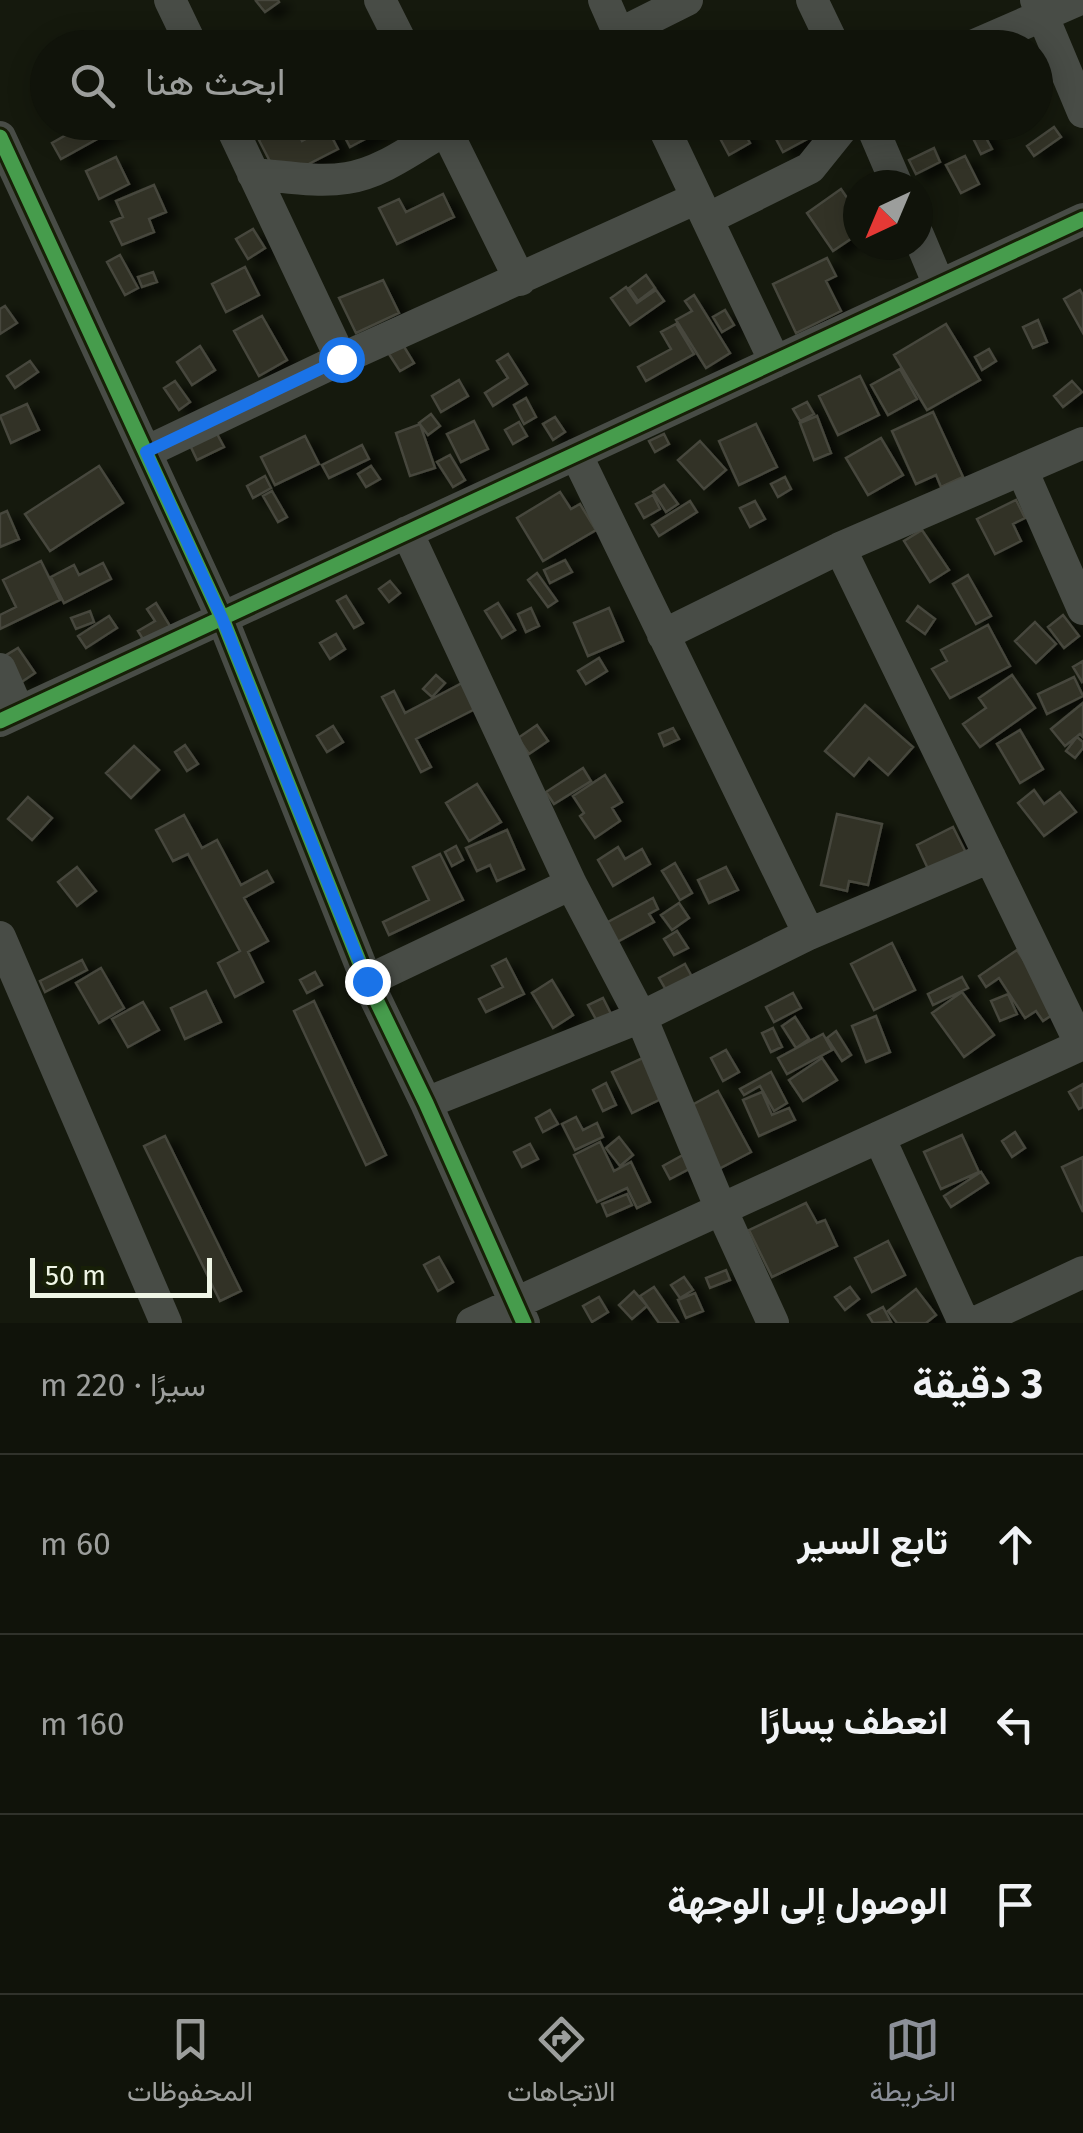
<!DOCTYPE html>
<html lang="ar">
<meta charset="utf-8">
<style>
:root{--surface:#10130a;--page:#191c13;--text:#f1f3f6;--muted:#9c9e9c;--line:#30322b;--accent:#8c9099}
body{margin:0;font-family:"Fira Sans",Vazirmatn,sans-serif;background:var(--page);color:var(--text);direction:rtl}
.compass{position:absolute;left:843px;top:170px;width:90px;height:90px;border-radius:50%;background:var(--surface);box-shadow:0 5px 25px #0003;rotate:224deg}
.scale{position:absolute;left:30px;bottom:25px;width:182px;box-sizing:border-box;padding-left:10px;border:5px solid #eff5e6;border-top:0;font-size:28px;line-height:35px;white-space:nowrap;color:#eff5e6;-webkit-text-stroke:8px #171f07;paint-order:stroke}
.stop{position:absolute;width:30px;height:30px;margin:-22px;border:8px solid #1a73e8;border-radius:50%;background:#fff}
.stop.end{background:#1a73e8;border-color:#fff;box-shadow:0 2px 10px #0008}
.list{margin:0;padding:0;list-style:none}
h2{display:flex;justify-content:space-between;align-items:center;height:130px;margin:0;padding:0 40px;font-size:42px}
h2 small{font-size:32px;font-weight:400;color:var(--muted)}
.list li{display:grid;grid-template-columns:65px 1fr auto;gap:30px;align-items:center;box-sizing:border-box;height:180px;padding:0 40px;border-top:2px solid var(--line)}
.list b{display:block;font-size:38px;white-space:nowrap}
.list em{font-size:32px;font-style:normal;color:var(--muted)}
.icon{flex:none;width:55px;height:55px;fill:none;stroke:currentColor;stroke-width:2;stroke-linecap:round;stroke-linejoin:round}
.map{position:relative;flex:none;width:1083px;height:1323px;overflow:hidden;direction:ltr}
.search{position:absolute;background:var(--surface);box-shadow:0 5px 25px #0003;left:30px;right:30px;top:30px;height:110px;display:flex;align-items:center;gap:25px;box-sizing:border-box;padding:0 35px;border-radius:55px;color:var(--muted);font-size:38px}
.sheet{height:670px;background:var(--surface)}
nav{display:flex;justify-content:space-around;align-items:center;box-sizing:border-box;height:140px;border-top:2px solid var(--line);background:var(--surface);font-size:28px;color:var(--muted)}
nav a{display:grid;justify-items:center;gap:5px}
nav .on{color:var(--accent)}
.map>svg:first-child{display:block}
</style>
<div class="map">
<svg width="1083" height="1323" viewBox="0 0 1083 1323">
<defs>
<filter id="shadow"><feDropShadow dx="11" dy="6" stdDeviation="5" flood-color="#0009"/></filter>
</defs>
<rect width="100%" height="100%" fill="#15190d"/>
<path fill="#303126" stroke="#46473d" stroke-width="2.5" filter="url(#shadow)" d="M 258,0 L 278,0 L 279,2 L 265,12 L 256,1 Z
M 332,37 L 338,48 L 315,48 Z
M 89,122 L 117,122 L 119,127 L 61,159 L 52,143 Z
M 309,122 L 324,122 L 338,149 L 279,179 L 259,140 L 293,123 L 302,141 L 315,134 Z
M 337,122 L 378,122 L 382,130 L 350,147 Z
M 723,122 L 738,122 L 750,143 L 729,155 L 714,127 Z
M 767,122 L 839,122 L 783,152 Z
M 980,127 L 992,149 L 981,154 L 970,132 Z
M 1054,127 L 1061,137 L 1034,156 L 1027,146 Z
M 934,148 L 940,162 L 916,174 L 909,160 Z
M 965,156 L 979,184 L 961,193 L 946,165 Z
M 116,157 L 129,184 L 99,199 L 86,171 Z
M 154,185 L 166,212 L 149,219 L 154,232 L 122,245 L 111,222 L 123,217 L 116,201 Z
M 841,189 L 858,214 L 858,234 L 833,251 L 807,213 Z
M 443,194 L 454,217 L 397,244 L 379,208 L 399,199 L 406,212 Z
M 253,229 L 265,248 L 248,259 L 236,239 Z
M 120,255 L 138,288 L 125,295 L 107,262 Z
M 827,258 L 836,276 L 826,281 L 841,311 L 796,333 L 773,284 Z
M 245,267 L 259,295 L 226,312 L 212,284 Z
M 153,272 L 157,282 L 142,287 L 138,277 Z
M 646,275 L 655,288 L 638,301 L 629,288 Z
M 383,280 L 399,313 L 356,333 L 339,298 Z
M 626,287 L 637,303 L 656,290 L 664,301 L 630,325 L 611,298 Z
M 1080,290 L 1083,295 L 1083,333 L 1064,299 Z
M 694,295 L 730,353 L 706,368 L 676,320 L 692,311 L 685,301 Z
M 5,306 L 17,323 L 0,334 L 0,309 Z
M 725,310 L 734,325 L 722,332 L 713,317 Z
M 262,316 L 287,360 L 259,376 L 234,331 Z
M 1038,320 L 1047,342 L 1033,348 L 1023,327 Z
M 676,324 L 694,354 L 646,381 L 638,367 L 671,349 L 661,332 Z
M 946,324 L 980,380 L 927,410 L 894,355 Z
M 403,345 L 414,363 L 400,371 L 389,354 Z
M 200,346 L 215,370 L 192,385 L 177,362 Z
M 989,349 L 996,361 L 982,370 L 975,357 Z
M 508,354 L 527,384 L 493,406 L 485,393 L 508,378 L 497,361 Z
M 30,361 L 38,372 L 15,388 L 7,376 Z
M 900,369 L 917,399 L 888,415 L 871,385 Z
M 860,376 L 879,415 L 838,435 L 819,396 Z
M 459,380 L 468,396 L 441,412 L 432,396 Z
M 175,381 L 190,402 L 179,410 L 164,388 Z
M 1072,381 L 1082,392 L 1063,407 L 1054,396 Z
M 526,398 L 536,417 L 524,424 L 514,405 Z
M 807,402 L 814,414 L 800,421 L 793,409 Z
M 27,404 L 39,430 L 11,443 L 0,416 Z
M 933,412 L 963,477 L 941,487 L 936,475 L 916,484 L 892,431 Z
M 431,414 L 440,426 L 428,435 L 419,423 Z
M 817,416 L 831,453 L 814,460 L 800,423 Z
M 555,417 L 565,432 L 553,440 L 543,424 Z
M 474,421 L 488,449 L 461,462 L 447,434 Z
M 519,422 L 527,436 L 513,444 L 505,430 Z
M 420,424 L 435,468 L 410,476 L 396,433 Z
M 756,424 L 777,467 L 739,485 L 719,441 Z
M 215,430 L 224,447 L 197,460 L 189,443 Z
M 664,434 L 669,444 L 655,452 L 649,441 Z
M 305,436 L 319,464 L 275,485 L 261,457 Z
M 881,438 L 903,475 L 868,495 L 846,458 Z
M 700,441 L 726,470 L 704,489 L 678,460 Z
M 362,445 L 369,459 L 329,478 L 322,465 Z
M 450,455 L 465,480 L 453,487 L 437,462 Z
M 99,466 L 123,503 L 50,551 L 25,514 Z
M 371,466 L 380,479 L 366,487 L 358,474 Z
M 265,476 L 271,488 L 253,498 L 247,486 Z
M 785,477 L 791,489 L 778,497 L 771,484 Z
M 664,485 L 678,504 L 666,512 L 653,492 Z
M 272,491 L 287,517 L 278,522 L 263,496 Z
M 560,492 L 571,509 L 580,504 L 596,530 L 543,561 L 517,518 Z
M 653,495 L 660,509 L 644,518 L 636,504 Z
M 1016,500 L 1025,518 L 1013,524 L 1021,541 L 995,554 L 977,519 Z
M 690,501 L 697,512 L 659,536 L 652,525 Z
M 755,501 L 765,519 L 750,527 L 740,508 Z
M 7,511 L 19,539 L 0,547 L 0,514 Z
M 922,530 L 949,570 L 930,582 L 904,541 Z
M 565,560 L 572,572 L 550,583 L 544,570 Z
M 41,561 L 60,600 L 0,629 L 0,615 L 16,607 L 3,580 Z
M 103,563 L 111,579 L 64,603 L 51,577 L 74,565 L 79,575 Z
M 537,573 L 557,601 L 548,607 L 528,580 Z
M 968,575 L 991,616 L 976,624 L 953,584 Z
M 390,581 L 400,593 L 389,602 L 379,589 Z
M 346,596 L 363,623 L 354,628 L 337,601 Z
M 156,603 L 170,626 L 144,641 L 138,631 L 155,621 L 147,609 Z
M 498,603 L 515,630 L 502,638 L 485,611 Z
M 918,606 L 935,619 L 925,634 L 907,621 Z
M 531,608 L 539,626 L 526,632 L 518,614 Z
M 609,608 L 623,641 L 588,656 L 574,623 Z
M 90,611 L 94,622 L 76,629 L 71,618 Z
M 1063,615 L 1079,636 L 1064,648 L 1048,627 Z
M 109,616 L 117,628 L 86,648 L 78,636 Z
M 1035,622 L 1056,644 L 1036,663 L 1015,641 Z
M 988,625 L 1010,666 L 950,698 L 932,669 L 947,661 L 941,650 Z
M 336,634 L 345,649 L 330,659 L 320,643 Z
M 18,648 L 35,673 L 20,683 L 3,657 Z
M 599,658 L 607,671 L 586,684 L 578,671 Z
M 1083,661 L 1083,681 L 1082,682 L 1073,667 Z
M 436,675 L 445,683 L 432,697 L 423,689 Z
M 1012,675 L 1035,708 L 980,747 L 963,724 L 986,708 L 979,698 Z
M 1074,677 L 1083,696 L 1047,714 L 1038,694 Z
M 464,682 L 477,708 L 416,739 L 431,767 L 421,772 L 382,697 L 394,691 L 405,713 Z
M 1083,703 L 1083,737 L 1080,734 L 1065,746 L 1051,729 Z
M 865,705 L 913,747 L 888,775 L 869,758 L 854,776 L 825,751 Z
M 537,725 L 548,741 L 529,754 L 518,738 Z
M 333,726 L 343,742 L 327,752 L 317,736 Z
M 673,728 L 679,739 L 664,746 L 659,734 Z
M 1020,730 L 1043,769 L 1020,783 L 997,744 Z
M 1077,737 L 1083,742 L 1083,748 L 1075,758 L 1066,751 Z
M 185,745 L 198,764 L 187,771 L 175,752 Z
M 134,746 L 159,770 L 131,798 L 106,773 Z
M 583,768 L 591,781 L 554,804 L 546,792 Z
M 605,775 L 622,802 L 612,808 L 620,821 L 595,838 L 580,816 L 584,813 L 573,796 Z
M 477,784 L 501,822 L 469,841 L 446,803 Z
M 1034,790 L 1044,804 L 1060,792 L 1076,812 L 1044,836 L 1018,803 Z
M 28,797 L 52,818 L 32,840 L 8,819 Z
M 837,814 L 882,824 L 868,885 L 849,881 L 847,891 L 821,885 Z
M 184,815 L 202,848 L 217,840 L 241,885 L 267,871 L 273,882 L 244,898 L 268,941 L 248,952 L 263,982 L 235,997 L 218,963 L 240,951 L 188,854 L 173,861 L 156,830 Z
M 953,827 L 966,853 L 929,871 L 917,845 Z
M 507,830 L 524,869 L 497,881 L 490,865 L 477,871 L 466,848 Z
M 456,846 L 463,860 L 452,866 L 445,852 Z
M 618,847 L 625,859 L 642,849 L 650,864 L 613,886 L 598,860 Z
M 440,854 L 463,900 L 389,935 L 383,922 L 429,900 L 413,867 Z
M 675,863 L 692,893 L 680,900 L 662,871 Z
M 77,867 L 96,891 L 77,906 L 58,882 Z
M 726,867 L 738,890 L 709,903 L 698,880 Z
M 653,898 L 658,909 L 649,914 L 654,922 L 617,942 L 606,923 Z
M 679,903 L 689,918 L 672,930 L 661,915 Z
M 677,931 L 688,948 L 674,955 L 664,939 Z
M 892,943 L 915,990 L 874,1010 L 851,964 Z
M 1017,950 L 1058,1011 L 1043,1021 L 1036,1011 L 1025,1018 L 999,978 L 986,987 L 979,976 Z
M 506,959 L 524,994 L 486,1012 L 479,999 L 503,987 L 492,966 Z
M 82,960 L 87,970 L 45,992 L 40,981 Z
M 685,964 L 692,977 L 666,990 L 659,978 Z
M 101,968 L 124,1008 L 99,1023 L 76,983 Z
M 315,972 L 322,985 L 307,993 L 300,980 Z
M 962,977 L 968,988 L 933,1005 L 928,994 Z
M 552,980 L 573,1015 L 553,1028 L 532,993 Z
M 206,991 L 221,1022 L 185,1039 L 171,1008 Z
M 962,992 L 994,1035 L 964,1057 L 932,1013 Z
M 793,993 L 801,1008 L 774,1022 L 766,1007 Z
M 1008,994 L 1017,1014 L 1000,1021 L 991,1001 Z
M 603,998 L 611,1014 L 597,1021 L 588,1005 Z
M 314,1001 L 386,1155 L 366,1165 L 294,1011 Z
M 143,1002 L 159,1030 L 128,1047 L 112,1019 Z
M 876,1016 L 890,1052 L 866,1062 L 852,1026 Z
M 795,1017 L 809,1039 L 796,1048 L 782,1026 Z
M 773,1028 L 782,1047 L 771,1052 L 762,1033 Z
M 836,1031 L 851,1055 L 842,1061 L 827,1038 Z
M 823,1034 L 832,1050 L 787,1074 L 778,1058 Z
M 726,1050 L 739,1072 L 723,1081 L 711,1058 Z
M 645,1057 L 665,1097 L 632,1113 L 612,1072 Z
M 822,1058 L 837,1080 L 803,1101 L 789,1080 Z
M 771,1072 L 787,1103 L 774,1111 L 760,1086 L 744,1095 L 740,1089 Z
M 606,1083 L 616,1105 L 603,1111 L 593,1090 Z
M 1083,1084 L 1083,1107 L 1079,1109 L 1069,1092 Z
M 718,1091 L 751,1152 L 711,1173 L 679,1112 Z
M 762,1092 L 772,1115 L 789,1108 L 795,1120 L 759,1136 L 743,1100 Z
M 550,1110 L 558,1124 L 543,1132 L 536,1118 Z
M 576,1117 L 583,1130 L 597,1123 L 603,1137 L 575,1150 L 562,1124 Z
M 1015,1132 L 1025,1148 L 1012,1157 L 1002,1141 Z
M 962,1135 L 979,1172 L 941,1189 L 924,1152 Z
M 165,1136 L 241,1291 L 220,1301 L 144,1146 Z
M 619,1137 L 633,1155 L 620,1166 L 606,1148 Z
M 600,1142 L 614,1171 L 631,1162 L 650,1202 L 637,1208 L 627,1188 L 597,1202 L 574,1155 Z
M 530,1144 L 538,1159 L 522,1167 L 514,1152 Z
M 683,1155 L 691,1168 L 670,1179 L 663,1166 Z
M 1083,1157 L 1083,1212 L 1062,1167 Z
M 981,1172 L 988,1183 L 951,1207 L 944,1196 Z
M 627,1194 L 632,1205 L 607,1216 L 602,1204 Z
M 806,1203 L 817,1223 L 825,1220 L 837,1246 L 772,1277 L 749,1230 Z
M 888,1241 L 905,1275 L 872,1292 L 855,1258 Z
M 439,1257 L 453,1282 L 438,1291 L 424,1265 Z
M 726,1270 L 730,1280 L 710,1288 L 706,1278 Z
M 684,1277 L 693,1290 L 680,1298 L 671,1285 Z
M 654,1287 L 678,1322 L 677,1323 L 659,1323 L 640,1296 Z
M 850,1287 L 859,1299 L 845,1310 L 835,1297 Z
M 916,1289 L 936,1315 L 926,1323 L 897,1323 L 888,1311 Z
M 634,1291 L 647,1306 L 632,1319 L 619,1305 Z
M 695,1293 L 703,1311 L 686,1318 L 678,1300 Z
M 599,1297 L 608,1312 L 592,1322 L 583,1306 Z
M 883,1307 L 891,1322 L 873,1323 L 868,1315 Z"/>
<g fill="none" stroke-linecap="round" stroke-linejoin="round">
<path stroke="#484c46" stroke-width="32" d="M 170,0 L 193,48
M 380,0 L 404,48
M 604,0 L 625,48
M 812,0 L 835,48
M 1036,0 L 1083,112
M 619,34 L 687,0
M 968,48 L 1078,0
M 229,122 L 341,359
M 442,122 L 520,280
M 661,122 L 775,362
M 870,122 L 897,185
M 0,137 L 222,618 L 367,981 L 426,1103 L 524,1323
M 253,174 C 283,176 316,183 347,178 C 382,173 415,147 445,130
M 707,219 L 810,168 L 847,122
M 918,235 L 939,285
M 146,452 L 341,359 L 697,198
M 576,454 L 809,934
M 1022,470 L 1083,609
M 407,532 L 571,884 L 641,1017 L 721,1209 L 773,1323
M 840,548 L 1081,1045
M 663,635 L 840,548 L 1083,443
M 0,669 L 19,712
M 0,721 L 1083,219
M 0,937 L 166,1323
M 367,981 L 571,884
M 426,1103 L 641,1017 L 809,934 L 990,857
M 879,1137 L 964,1323
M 472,1323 L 1083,1044
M 974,1323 L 1083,1272"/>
<g stroke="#171f07" stroke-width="21">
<path id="cycleway" d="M 0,137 L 222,618 L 367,981 L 426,1103 L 524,1323
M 0,721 L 1083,219"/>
</g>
<use href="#cycleway" stroke="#469c4c" stroke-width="15"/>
</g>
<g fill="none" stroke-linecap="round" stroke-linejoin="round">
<path stroke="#1a73e8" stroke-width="12" d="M 341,359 L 146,452 L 222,618 L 367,981"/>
</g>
</svg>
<svg class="compass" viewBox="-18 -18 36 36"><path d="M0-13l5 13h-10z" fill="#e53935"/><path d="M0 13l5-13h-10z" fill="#9c9e9c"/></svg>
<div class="scale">50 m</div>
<div class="stop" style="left:341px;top:359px"></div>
<div class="stop end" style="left:367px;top:981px"></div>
<div class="search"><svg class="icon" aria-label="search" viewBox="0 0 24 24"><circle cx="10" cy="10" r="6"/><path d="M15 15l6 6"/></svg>ابحث هنا</div>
</div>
<section class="sheet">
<h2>3 دقيقة<small>سيرًا · 220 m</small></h2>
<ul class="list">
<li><svg class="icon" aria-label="ahead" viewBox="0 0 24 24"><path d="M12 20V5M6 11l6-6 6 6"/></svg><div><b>تابع السير</b></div><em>60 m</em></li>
<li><svg class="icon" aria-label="left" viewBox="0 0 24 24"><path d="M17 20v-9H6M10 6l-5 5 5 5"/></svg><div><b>انعطف يسارًا</b></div><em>160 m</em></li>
<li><svg class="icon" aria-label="arrive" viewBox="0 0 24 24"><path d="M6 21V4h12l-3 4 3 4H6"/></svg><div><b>الوصول إلى الوجهة</b></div></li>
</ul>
</section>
<nav>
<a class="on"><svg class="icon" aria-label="map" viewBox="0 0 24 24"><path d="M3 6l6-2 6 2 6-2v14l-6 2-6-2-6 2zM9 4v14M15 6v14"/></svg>الخريطة</a>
<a><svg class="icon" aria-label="directions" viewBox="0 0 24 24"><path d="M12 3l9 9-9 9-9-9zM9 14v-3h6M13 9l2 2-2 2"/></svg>الاتجاهات</a>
<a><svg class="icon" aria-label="saved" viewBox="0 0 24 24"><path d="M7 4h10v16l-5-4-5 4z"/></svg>المحفوظات</a>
</nav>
